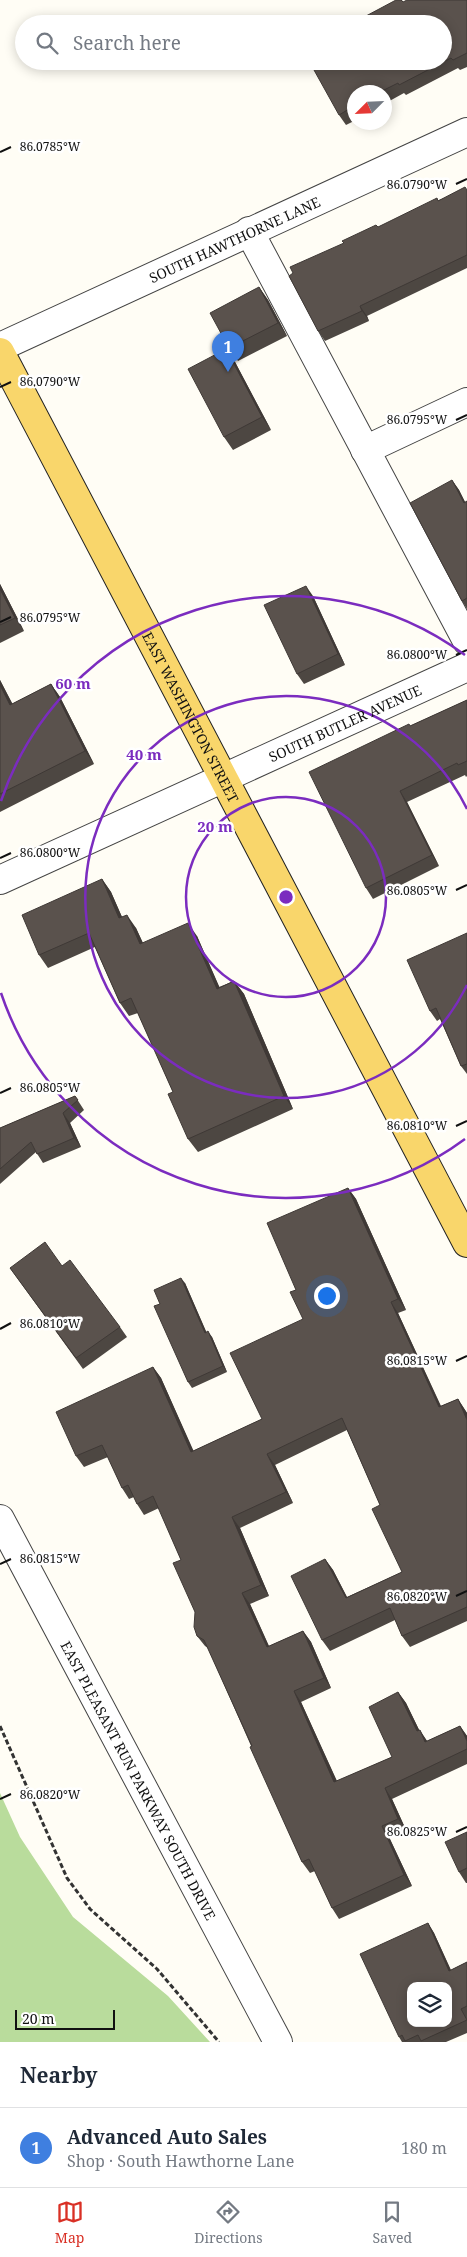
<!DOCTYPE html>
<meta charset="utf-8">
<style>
:root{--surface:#fff;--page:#f6f6f7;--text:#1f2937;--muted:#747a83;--line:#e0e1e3;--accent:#d93025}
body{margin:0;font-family:"Noto Serif",serif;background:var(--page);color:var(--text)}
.controls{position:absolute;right:15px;bottom:15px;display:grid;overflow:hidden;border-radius:10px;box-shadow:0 2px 12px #0003}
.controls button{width:45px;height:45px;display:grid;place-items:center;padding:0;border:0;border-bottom:1px solid var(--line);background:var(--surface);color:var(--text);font:25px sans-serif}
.compass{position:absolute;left:347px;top:85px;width:45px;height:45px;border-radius:50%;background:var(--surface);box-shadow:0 2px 12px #0003;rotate:246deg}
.scale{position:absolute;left:15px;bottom:12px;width:100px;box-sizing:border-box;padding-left:5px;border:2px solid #111;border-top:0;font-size:14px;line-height:18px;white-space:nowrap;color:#111;-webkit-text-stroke:4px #fff;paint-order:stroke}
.you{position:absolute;left:326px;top:1295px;width:18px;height:18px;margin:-12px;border:4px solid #fff;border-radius:50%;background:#1a73e8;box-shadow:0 0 0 8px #1a73e833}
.badge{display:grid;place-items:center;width:32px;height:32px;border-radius:50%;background:var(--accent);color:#fff;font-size:16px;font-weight:700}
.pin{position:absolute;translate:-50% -41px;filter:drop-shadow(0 1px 2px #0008)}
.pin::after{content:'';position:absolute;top:26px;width:18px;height:15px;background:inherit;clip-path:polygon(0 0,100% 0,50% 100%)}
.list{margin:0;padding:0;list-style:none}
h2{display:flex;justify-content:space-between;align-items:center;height:65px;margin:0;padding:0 20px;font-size:21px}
h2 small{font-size:16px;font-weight:400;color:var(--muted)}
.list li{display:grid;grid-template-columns:32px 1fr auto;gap:15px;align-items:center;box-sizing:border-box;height:80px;padding:0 20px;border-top:1px solid var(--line)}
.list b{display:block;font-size:19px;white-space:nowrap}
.list p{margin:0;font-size:16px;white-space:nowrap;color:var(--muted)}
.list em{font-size:16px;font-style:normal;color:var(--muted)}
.icon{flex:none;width:28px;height:28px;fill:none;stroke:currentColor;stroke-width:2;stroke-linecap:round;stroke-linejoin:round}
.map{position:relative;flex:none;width:467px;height:2042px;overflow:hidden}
.search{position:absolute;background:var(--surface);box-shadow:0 2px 12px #0003;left:15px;right:15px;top:15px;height:55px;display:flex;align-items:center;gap:12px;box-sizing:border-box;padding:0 18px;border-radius:28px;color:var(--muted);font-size:19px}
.sheet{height:145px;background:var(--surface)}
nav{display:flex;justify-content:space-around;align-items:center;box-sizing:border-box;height:70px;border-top:1px solid var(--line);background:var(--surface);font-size:14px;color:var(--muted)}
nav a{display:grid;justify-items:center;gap:2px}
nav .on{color:var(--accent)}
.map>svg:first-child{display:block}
</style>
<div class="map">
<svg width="467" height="2042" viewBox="0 0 467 2042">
<rect width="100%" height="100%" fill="#fffdf5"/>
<path fill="#b9dc9c" d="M 0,1793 L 20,1837 L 73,1917 L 168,1996 L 210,2042 L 0,2042 Z"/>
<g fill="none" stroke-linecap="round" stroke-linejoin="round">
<g stroke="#444" stroke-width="30">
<g id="minor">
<path d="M 249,231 L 467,641"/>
<path id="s1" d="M 0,347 L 467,132"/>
<path d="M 365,450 L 467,402"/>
<path id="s2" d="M 0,880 L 467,667"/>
<path id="s3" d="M 0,1519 L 278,2042"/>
</g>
</g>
<g stroke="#222" stroke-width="30">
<g id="major">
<path id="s4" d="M 0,352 L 467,1243"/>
</g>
</g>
<path stroke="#333" stroke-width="3" stroke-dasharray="5 2.5" stroke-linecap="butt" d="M 0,1726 L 67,1878 L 90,1909 L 157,1969 L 219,2042"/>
<use href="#minor" stroke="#fff" stroke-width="28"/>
<use href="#major" stroke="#f9d66b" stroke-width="28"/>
</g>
<path fill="#4d4742" d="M 402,0 L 403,2 L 467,0 L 467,67 L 460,70 L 458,68 L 406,95 L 404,93 L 384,104 L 384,92 L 354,92 L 354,121 L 346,125 L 339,115 Z
M 467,190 L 467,268 L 367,316 L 369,321 L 325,341 L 318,331 L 344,243 L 378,227 L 439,200 Z
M 259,287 L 268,300 L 287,336 L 238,361 L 229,348 Z
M 235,362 L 271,430 L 233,450 L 224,437 Z
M 452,480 L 459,490 L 465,502 L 467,501 L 467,609 L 462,601 Z
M 0,584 L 24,631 L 0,643 Z
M 313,596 L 345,665 L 304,684 L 297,674 Z
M 0,680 L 12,704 L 51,684 L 60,697 L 94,764 L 0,812 Z
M 467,700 L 467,776 L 466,777 L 465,775 L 407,802 L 439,866 L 373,899 L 366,888 L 410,726 Z
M 102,879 L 111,892 L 122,917 L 136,928 L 143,943 L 197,936 L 219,987 L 234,981 L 244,994 L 293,1109 L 198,1152 L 188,1139 L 173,1092 L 138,1013 L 129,1016 L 120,1003 L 95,947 L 48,968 L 39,955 Z
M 467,933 L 467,1074 L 461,1066 L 440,1019 L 437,1021 L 430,1011 Z
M 75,1096 L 84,1110 L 70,1123 L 81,1147 L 43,1163 L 36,1152 L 0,1184 L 0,1128 Z
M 348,1188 L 356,1199 L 406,1310 L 398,1313 L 441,1406 L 458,1399 L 467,1413 L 467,1621 L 410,1647 L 402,1636 L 395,1620 L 330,1651 L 322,1640 L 325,1559 L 333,1570 L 347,1597 L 402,1572 L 380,1505 L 347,1430 L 275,1465 L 293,1503 L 240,1528 L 269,1596 L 250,1604 L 269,1646 L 303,1631 L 311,1642 L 331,1688 L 301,1702 L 337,1781 L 392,1757 L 398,1692 L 406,1703 L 419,1730 L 427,1741 L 460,1726 L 467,1736 L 467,1764 L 392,1799 L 406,1830 L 389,1837 L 412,1886 L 339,1919 L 332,1908 L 315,1871 L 310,1873 L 302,1862 L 208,1648 L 205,1646 L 197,1636 L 195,1612 L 181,1560 L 159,1508 L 144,1515 L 137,1504 L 134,1497 L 129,1499 L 122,1488 L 108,1457 L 84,1467 L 76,1456 L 153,1367 L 161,1378 L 193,1451 L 262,1419 L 303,1319 L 296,1290 Z
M 62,1266 L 120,1327 L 127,1337 L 83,1369 L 10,1268 Z
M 185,1283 L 206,1332 L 212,1337 L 227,1372 L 192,1388 L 188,1382 L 160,1304 Z
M 467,1832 L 467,1883 L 466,1883 L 459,1872 Z
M 428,1923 L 434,1933 L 451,1970 L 467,1962 L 467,2033 L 446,2042 L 402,2042 L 399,2037 Z"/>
<path fill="#3f3936" d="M 259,287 L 268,300 L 287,336 L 278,323 Z
M 360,306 L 367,316 L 369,321 L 362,311 Z
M 226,349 L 235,362 L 271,430 L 262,417 Z
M 452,480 L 459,490 L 467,506 L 464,503 Z
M 0,584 L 24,631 L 15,618 L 0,589 Z
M 306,586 L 313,596 L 345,665 L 338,654 Z
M 0,680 L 20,718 L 10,705 L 0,685 Z
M 51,684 L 60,697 L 94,764 L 85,751 Z
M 400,791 L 407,802 L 439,866 L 432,855 Z
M 102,879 L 111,892 L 128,931 L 119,918 Z
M 127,915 L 136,928 L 149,957 L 140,944 Z
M 188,923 L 197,936 L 226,1002 L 217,989 Z
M 234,981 L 244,994 L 293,1109 L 284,1096 Z
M 63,1113 L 70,1123 L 81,1147 L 74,1138 Z
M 348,1188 L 356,1199 L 406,1310 L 398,1299 Z
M 181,1278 L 185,1283 L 209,1338 L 205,1333 Z
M 391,1302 L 398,1313 L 446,1418 L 439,1407 Z
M 208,1331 L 212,1337 L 227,1372 L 223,1366 Z
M 153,1367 L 161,1378 L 199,1463 L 191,1452 Z
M 458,1399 L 467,1413 L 467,1420 Z
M 267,1454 L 275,1465 L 293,1503 L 286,1492 Z
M 232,1517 L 240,1528 L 269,1596 L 261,1585 Z
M 325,1559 L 333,1570 L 353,1609 L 346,1598 Z
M 242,1593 L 250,1604 L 274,1658 L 267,1647 Z
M 303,1631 L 311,1642 L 331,1688 L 324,1678 Z
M 294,1691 L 301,1702 L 342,1793 L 334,1782 Z
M 398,1692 L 406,1703 L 425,1742 L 417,1731 Z
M 460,1726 L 467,1736 L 467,1741 Z
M 420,1730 L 427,1741 L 425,1742 Z
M 385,1788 L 392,1799 L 406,1830 L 398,1819 Z
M 382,1826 L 389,1837 L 412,1886 L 404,1875 Z
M 428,1923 L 434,1933 L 455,1980 L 449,1971 Z"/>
<path fill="#5a524d" stroke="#3f3936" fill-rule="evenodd" d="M 396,0 L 401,0 L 403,2 L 407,0 L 467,0 L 467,53 L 453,60 L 451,58 L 399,85 L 398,83 L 380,92 L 354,92 L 354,106 L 339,115 L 309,61 L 443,61 L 443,24 L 351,24 Z
M 341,20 L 343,24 L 334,24 Z
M 465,187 L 467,190 L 467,255 L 360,306 L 362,311 L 318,331 L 289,276 L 293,273 L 290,267 L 344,243 L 342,241 L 376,225 L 378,227 L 437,198 L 438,201 Z
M 259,287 L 278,323 L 229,348 L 210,313 Z
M 226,349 L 262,417 L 224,437 L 188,369 Z
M 452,480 L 464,503 L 467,501 L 467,598 L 462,601 L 410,503 Z
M 306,586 L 338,654 L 297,674 L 264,605 Z
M 0,589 L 15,618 L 0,625 Z
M 51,684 L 85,751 L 0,794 L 0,685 L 10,705 Z
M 467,700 L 467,761 L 458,765 L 457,763 L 400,791 L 432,855 L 366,888 L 309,772 L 409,724 L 410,726 Z
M 102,879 L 119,918 L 127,915 L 140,944 L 188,923 L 217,989 L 234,981 L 284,1096 L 188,1139 L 168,1094 L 173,1092 L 131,998 L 120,1003 L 89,933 L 39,955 L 22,915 Z
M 467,933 L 467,1064 L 461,1066 L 436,1008 L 430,1011 L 407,960 Z
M 75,1096 L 78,1100 L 63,1113 L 74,1138 L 37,1154 L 31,1142 L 0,1169 L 0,1128 Z
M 348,1188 L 398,1299 L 391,1302 L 439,1407 L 458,1399 L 467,1420 L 467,1607 L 402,1636 L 390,1608 L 322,1640 L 291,1576 L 325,1559 L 346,1598 L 402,1572 L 372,1509 L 380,1505 L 342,1418 L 267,1454 L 286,1492 L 232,1517 L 261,1585 L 242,1593 L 267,1647 L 303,1631 L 324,1678 L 294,1691 L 334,1782 L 392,1757 L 369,1707 L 398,1692 L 417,1731 L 420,1730 L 425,1742 L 460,1726 L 467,1741 L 467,1749 L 385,1788 L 398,1819 L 382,1826 L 404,1875 L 332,1908 L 309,1859 L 302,1862 L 250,1747 L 252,1746 L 204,1640 L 197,1636 L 194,1627 L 195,1612 L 173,1563 L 181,1560 L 153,1496 L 137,1504 L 128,1485 L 122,1488 L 102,1445 L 76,1456 L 56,1412 L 153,1367 L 191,1452 L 262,1419 L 230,1353 L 303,1319 L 290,1292 L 296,1290 L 267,1223 Z
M 45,1242 L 62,1266 L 70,1260 L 120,1327 L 76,1358 L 10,1268 Z
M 181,1278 L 205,1333 L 208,1331 L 223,1366 L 188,1382 L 154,1306 L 160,1304 L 154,1290 Z
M 467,1832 L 467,1868 L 459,1872 L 445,1842 Z
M 428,1923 L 449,1971 L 467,1962 L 467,2006 L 461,2009 L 467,2020 L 421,2041 L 418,2035 L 405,2041 L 402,2035 L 399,2037 L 360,1954 ZM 411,1986 L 448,1986 L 448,2023 L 411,2023 Z"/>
<path fill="none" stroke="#111" stroke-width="2" d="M 0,152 L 11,147M 456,184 L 467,179M 0,387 L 11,382M 456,420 L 467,415M 0,622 L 11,617M 456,655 L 467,650M 0,858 L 11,853M 456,890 L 467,885M 0,1093 L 11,1088M 456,1126 L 467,1121M 0,1329 L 11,1323M 456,1361 L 467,1356M 0,1564 L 11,1559M 456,1596 L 467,1591M 0,1799 L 11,1794M 456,1832 L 467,1827"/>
<g fill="none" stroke="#7b2cbf" stroke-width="2.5">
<circle cx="286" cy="897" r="100"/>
<path d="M467 985A201 201 0 1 1 467 809"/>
<path d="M465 1139A301 301 0 0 1 1 993M1 801A301 301 0 0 1 465 655"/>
</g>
<g text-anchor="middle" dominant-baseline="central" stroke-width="5" stroke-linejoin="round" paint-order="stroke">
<g font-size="14" fill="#111" stroke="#fff">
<text stroke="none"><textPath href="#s1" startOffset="258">SOUTH HAWTHORNE LANE</textPath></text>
<text stroke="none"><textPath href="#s4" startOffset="412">EAST WASHINGTON STREET</textPath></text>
<text stroke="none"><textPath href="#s2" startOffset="379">SOUTH BUTLER AVENUE</textPath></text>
<text stroke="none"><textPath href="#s3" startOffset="296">EAST PLEASANT RUN PARKWAY SOUTH DRIVE</textPath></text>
</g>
</g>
<g font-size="12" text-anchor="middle" fill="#111" stroke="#fff" stroke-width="5" stroke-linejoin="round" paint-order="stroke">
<text x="50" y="151">86.0785°W</text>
<text x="417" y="189">86.0790°W</text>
<text x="50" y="386">86.0790°W</text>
<text x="417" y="424">86.0795°W</text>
<text x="50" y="622">86.0795°W</text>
<text x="417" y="659">86.0800°W</text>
<text x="50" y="857">86.0800°W</text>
<text x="417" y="895">86.0805°W</text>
<text x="50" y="1092">86.0805°W</text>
<text x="417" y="1130">86.0810°W</text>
<text x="50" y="1328">86.0810°W</text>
<text x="417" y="1365">86.0815°W</text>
<text x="50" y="1563">86.0815°W</text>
<text x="417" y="1601">86.0820°W</text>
<text x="50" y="1799">86.0820°W</text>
<text x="417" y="1836">86.0825°W</text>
</g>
<circle cx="286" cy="897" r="8" fill="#7b2cbf" stroke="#fff" stroke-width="2.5"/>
<g font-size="15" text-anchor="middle" font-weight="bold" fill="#7b2cbf" stroke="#fff" stroke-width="5" stroke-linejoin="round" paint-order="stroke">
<text x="73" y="689">60 m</text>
<text x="144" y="760">40 m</text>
<text x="215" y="832">20 m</text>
</g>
</svg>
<div class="controls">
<button><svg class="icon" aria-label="layers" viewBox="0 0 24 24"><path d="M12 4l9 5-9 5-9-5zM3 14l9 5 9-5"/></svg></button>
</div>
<svg class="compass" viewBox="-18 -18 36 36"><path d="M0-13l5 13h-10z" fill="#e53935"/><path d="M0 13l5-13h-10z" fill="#747a83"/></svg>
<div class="scale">20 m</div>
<div class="you"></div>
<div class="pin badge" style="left:228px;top:372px;background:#3f7fe0">1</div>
<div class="search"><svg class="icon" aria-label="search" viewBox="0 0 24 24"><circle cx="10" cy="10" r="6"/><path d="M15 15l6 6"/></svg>Search here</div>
</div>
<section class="sheet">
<h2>Nearby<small></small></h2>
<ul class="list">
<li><span class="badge" style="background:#3f7fe0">1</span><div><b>Advanced Auto Sales</b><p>Shop · South Hawthorne Lane</p></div><em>180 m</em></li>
</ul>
</section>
<nav>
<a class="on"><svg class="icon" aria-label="map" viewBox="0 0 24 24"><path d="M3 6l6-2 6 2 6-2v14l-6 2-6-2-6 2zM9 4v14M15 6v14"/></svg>Map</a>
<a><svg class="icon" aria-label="directions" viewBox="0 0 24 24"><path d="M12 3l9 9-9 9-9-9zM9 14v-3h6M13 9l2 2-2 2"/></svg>Directions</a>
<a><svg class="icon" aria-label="saved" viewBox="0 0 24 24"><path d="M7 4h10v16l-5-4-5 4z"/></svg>Saved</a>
</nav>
